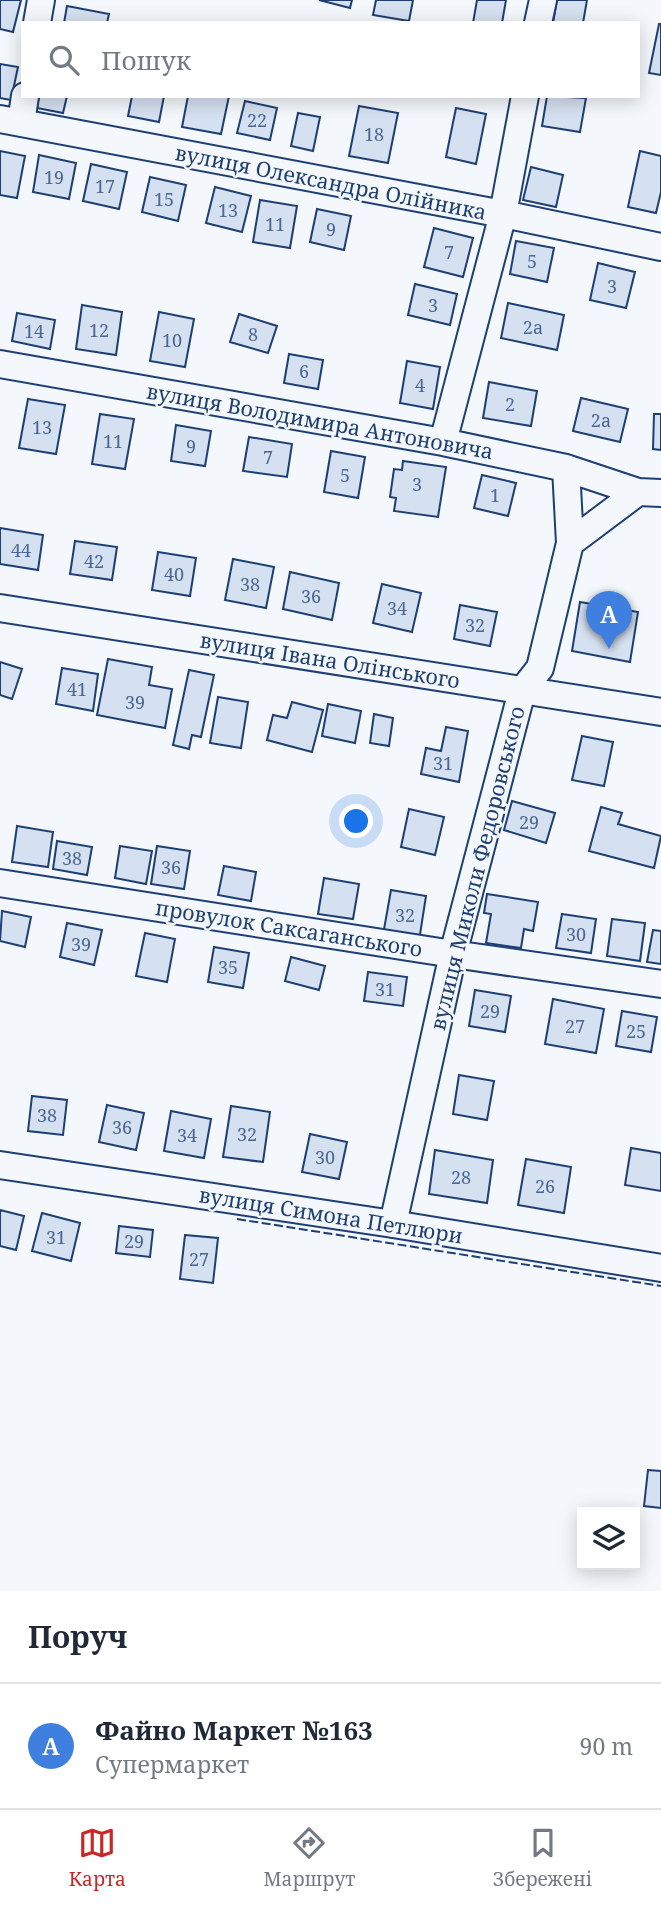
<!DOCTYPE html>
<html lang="uk">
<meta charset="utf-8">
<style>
:root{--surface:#fff;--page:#f2f2f3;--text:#1f2937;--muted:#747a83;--line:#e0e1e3;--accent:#c62828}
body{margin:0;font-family:"Noto Serif",serif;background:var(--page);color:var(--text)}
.controls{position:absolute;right:21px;bottom:21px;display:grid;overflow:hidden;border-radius:0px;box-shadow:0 4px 18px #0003}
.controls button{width:63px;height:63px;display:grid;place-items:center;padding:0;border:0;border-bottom:2px solid var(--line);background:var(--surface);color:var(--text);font:35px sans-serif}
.you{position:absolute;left:357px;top:822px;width:24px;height:24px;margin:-18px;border:5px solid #fff;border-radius:50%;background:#1a73e8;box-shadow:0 0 0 10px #1a73e833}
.badge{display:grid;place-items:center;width:46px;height:46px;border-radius:50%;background:var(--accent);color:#fff;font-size:23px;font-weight:700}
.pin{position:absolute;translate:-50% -58px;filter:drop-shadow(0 2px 4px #0008)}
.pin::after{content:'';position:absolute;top:37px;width:24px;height:21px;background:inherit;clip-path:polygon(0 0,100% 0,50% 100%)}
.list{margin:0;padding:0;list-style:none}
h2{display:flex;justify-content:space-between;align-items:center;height:91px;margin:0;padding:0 28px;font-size:30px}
h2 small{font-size:23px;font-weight:400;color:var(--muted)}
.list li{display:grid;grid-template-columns:46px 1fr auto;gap:21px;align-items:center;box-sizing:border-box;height:126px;padding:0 28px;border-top:2px solid var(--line)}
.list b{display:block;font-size:26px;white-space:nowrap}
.list p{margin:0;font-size:23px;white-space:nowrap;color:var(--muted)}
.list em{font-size:23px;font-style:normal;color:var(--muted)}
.icon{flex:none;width:38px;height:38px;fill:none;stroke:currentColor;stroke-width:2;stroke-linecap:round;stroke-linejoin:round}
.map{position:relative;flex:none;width:661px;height:1591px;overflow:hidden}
.search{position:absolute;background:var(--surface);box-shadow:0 4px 18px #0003;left:21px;right:21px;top:21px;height:77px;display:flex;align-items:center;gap:18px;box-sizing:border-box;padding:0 24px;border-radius:0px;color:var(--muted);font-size:26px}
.sheet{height:217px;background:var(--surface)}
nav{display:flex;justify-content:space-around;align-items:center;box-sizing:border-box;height:98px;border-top:2px solid var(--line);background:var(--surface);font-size:19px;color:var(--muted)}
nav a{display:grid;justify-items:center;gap:4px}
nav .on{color:var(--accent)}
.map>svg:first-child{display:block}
</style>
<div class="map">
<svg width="661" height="1591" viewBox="0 0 661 1591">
<rect width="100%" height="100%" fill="#f4f7fb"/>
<path fill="#d5e0f0" stroke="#1d3f73" stroke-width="2" d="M 0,0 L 21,0 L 13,32 L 0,29 Z
M 319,0 L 352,0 L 350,8 Z
M 376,0 L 413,0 L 409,21 L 373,15 Z
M 477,0 L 506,0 L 502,23 L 473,23 Z
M 557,0 L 587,0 L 583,23 L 553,23 Z
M 67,6 L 109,14 L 107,23 L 64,23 Z
M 659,24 L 661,24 L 661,75 L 649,73 Z
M 0,64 L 18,67 L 11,100 L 0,98 Z
M 39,96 L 67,96 L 63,113 L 37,108 Z
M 132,96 L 164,96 L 159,122 L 128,116 Z
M 188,96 L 229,96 L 221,134 L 182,127 Z
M 547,96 L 586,98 L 580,132 L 542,126 Z
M 245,101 L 277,108 L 270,140 L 237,133 Z
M 359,106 L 398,113 L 388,163 L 349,156 Z
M 456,108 L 486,114 L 476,164 L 446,157 Z
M 298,113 L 320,117 L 313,151 L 291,146 Z
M 0,151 L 25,156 L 17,198 L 0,195 Z
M 640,151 L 661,156 L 661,192 L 656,213 L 628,207 Z
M 39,155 L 76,163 L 69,199 L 33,192 Z
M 91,164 L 127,172 L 119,209 L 83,201 Z
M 531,167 L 563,175 L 556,207 L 523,200 Z
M 150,177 L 186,185 L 178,221 L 142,212 Z
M 215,187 L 251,196 L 242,232 L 206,223 Z
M 260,200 L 297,206 L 290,248 L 253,242 Z
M 317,209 L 351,216 L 344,250 L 310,242 Z
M 434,228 L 473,238 L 463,277 L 424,267 Z
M 516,241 L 554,248 L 547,282 L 510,274 Z
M 598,263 L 635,272 L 626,308 L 590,300 Z
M 415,284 L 457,294 L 450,325 L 408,315 Z
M 508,303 L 564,315 L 557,350 L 501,338 Z
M 82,305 L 122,312 L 116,355 L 76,349 Z
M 159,312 L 194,319 L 185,367 L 150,361 Z
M 17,313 L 55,320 L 50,349 L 12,341 Z
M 239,314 L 277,326 L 268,353 L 230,342 Z
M 289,354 L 323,360 L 318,389 L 284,383 Z
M 407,361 L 440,367 L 433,409 L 400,403 Z
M 489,382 L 537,391 L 531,426 L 483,418 Z
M 581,398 L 628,409 L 620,442 L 573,431 Z
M 28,399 L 65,405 L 56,454 L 19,448 Z
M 100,414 L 134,419 L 125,469 L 92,464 Z
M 654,414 L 661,414 L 661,450 L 653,449 Z
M 176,425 L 211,431 L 205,466 L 171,461 Z
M 249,437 L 292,444 L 287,477 L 243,471 Z
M 331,451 L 365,457 L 358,498 L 324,492 Z
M 403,461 L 446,467 L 438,517 L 394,511 L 396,498 L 390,497 L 394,469 L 402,470 Z
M 482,475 L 516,483 L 508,516 L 474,508 Z
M 0,528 L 43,535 L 38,570 L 0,564 Z
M 75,541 L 117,547 L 112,580 L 70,574 Z
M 158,552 L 196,558 L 190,596 L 152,590 Z
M 233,559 L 274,567 L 266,608 L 225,600 Z
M 290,572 L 339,583 L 332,620 L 283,609 Z
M 382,584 L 421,593 L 412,632 L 373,623 Z
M 580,602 L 638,612 L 630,662 L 572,651 Z
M 460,605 L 497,612 L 490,646 L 454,639 Z
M 108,659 L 152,667 L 149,685 L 172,689 L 165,728 L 97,715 Z
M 0,662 L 22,669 L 12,699 L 0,695 Z
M 62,668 L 98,674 L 93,711 L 56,704 Z
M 189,670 L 214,675 L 201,737 L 192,735 L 189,749 L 173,745 Z
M 218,697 L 248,702 L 241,748 L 210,743 Z
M 292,702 L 323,710 L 312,752 L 267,740 L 273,715 L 287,718 Z
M 328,704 L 361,711 L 355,743 L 322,736 Z
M 374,714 L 393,718 L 389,746 L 370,743 Z
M 446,727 L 468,731 L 459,782 L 421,774 L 426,748 L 441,751 Z
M 582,736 L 613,742 L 604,786 L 572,780 Z
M 512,801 L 555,813 L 546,843 L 504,830 Z
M 601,807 L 622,813 L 618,824 L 661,836 L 654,868 L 589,851 Z
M 409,809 L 444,817 L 435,855 L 401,847 Z
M 17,826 L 53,832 L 48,867 L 12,862 Z
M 57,841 L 92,847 L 87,875 L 53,869 Z
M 120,846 L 152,851 L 146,884 L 115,878 Z
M 157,846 L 190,851 L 184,889 L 151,884 Z
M 224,866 L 256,872 L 251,901 L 218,895 Z
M 324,878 L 359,884 L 353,919 L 318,914 Z
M 391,890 L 426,896 L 419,941 L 383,935 Z
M 487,894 L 538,902 L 533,931 L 524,929 L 521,948 L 486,943 L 491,914 L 484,913 Z
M 2,911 L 31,917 L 25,947 L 0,941 Z
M 562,914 L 596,919 L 591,953 L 556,948 Z
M 612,919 L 645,923 L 640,961 L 607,956 Z
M 67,923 L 102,930 L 94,965 L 60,957 Z
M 653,930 L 661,931 L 661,964 L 647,962 Z
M 145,933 L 175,939 L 167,982 L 136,976 Z
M 214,947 L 249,953 L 243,988 L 208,982 Z
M 291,957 L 325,966 L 319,990 L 285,981 Z
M 368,972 L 407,977 L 403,1006 L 364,1001 Z
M 475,990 L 511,996 L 505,1032 L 469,1026 Z
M 553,999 L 604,1009 L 596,1053 L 545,1044 Z
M 622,1011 L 657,1017 L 651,1052 L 616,1046 Z
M 459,1075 L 494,1081 L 487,1120 L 453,1114 Z
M 32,1096 L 67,1100 L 63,1135 L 28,1131 Z
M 107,1105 L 144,1113 L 136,1150 L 99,1142 Z
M 231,1106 L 270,1112 L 263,1162 L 223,1157 Z
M 171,1111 L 211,1119 L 204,1158 L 164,1151 Z
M 310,1134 L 347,1142 L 339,1179 L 302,1172 Z
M 631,1148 L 661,1153 L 661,1191 L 625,1185 Z
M 435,1150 L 493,1160 L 487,1203 L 429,1194 Z
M 526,1159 L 571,1167 L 564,1213 L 518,1205 Z
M 0,1210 L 24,1216 L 16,1250 L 0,1246 Z
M 42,1213 L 80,1223 L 71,1261 L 32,1251 Z
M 119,1226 L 153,1230 L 150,1257 L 116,1253 Z
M 185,1235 L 218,1238 L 213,1283 L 180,1279 Z
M 648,1470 L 661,1471 L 661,1508 L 644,1506 Z"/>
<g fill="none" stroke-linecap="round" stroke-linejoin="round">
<g stroke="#1d3f73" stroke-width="30">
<path id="minor" d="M 37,23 L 41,0
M 538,23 L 543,0
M 0,119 L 503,214 L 661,247
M 21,123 L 25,96
M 0,364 L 443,442 L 566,468 L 638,492 L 661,493
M 443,442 L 503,214 L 525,96
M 570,543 L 638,492
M 0,608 L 661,712
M 0,883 L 453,954 L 661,984
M 0,1165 L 393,1224 L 661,1268
M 393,1224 L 453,954 L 522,691 L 540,668 L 570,543 L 566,468"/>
</g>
<use href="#minor" stroke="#f4f7fb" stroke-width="26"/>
<path stroke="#1d3f73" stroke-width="2" stroke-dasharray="9 3.5" stroke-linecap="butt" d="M 237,1219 L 661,1286"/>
</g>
<g text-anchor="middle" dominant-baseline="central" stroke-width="5" stroke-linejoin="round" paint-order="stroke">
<g font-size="18" fill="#4b6792">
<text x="257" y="120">22</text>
<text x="374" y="134">18</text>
<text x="54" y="177">19</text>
<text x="105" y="186">17</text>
<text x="164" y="199">15</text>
<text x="228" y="210">13</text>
<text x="275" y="224">11</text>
<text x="331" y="229">9</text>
<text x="449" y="252">7</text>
<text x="532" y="261">5</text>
<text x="612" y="286">3</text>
<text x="433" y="305">3</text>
<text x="533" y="327">2а</text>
<text x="99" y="330">12</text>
<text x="34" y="331">14</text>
<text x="253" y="334">8</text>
<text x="172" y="340">10</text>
<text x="304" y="371">6</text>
<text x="420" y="385">4</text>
<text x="510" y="404">2</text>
<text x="601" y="420">2а</text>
<text x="42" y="427">13</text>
<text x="113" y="441">11</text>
<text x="191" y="446">9</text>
<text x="268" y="457">7</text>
<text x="345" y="475">5</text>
<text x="417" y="484">3</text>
<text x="495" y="495">1</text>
<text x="21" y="550">44</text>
<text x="94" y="561">42</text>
<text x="174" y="574">40</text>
<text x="250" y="584">38</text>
<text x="311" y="596">36</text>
<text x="397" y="608">34</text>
<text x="475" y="625">32</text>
<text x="77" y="689">41</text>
<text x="135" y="702">39</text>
<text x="443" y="763">31</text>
<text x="529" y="822">29</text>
<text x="72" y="858">38</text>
<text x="171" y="867">36</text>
<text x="405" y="915">32</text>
<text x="576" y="934">30</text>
<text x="81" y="944">39</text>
<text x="228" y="967">35</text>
<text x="385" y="989">31</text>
<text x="490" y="1011">29</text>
<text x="575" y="1026">27</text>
<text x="636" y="1031">25</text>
<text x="47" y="1115">38</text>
<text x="122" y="1127">36</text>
<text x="247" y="1134">32</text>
<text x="187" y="1135">34</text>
<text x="325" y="1157">30</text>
<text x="461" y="1177">28</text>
<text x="545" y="1186">26</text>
<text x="56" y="1237">31</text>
<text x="134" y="1241">29</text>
<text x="199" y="1259">27</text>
</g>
<g font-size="21" fill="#1d3f73" stroke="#f4f7fb">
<text transform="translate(331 182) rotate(11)">вулиця Олександра Олійника</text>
<text transform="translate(320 421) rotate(10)">вулиця Володимира Антоновича</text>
<text transform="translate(330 660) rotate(9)">вулиця Івана Олінського</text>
<text transform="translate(477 868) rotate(-76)">вулиця Миколи Федоровського</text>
<text transform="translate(289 928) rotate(9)">провулок Саксаганського</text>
<text transform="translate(331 1215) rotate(9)">вулиця Симона Петлюри</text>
</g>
</g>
</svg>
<div class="controls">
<button><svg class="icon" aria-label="layers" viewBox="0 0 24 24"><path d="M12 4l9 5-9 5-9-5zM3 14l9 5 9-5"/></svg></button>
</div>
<div class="you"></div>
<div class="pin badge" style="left:609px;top:649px;background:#3f7fe0">A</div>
<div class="search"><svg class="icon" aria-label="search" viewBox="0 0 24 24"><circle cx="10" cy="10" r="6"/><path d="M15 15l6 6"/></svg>Пошук</div>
</div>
<section class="sheet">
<h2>Поруч<small></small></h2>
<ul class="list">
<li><span class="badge" style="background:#3f7fe0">A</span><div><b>Файно Маркет №163</b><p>Супермаркет</p></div><em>90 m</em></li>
</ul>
</section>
<nav>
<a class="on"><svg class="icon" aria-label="map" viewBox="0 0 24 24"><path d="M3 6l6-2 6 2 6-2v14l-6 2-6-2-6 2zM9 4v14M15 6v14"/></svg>Карта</a>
<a><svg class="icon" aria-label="directions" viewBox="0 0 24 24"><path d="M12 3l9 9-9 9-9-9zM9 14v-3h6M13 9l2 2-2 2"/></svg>Маршрут</a>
<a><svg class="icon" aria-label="saved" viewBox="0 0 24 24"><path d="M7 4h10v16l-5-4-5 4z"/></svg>Збережені</a>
</nav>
